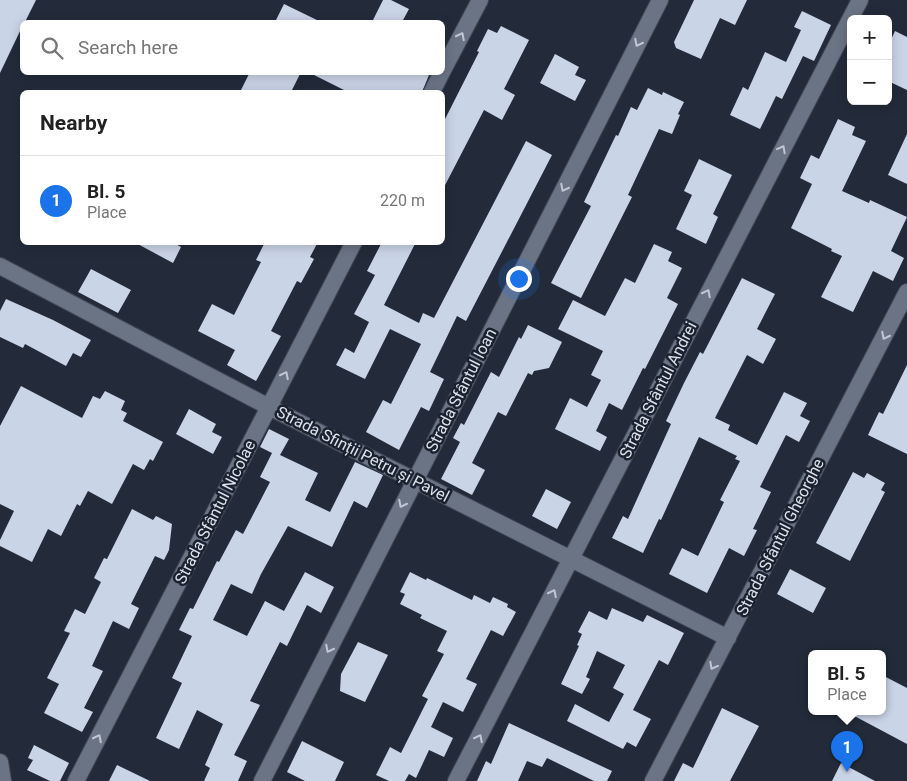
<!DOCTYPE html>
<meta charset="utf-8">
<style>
:root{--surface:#fff;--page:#f2f2f2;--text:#222;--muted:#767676;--line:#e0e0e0;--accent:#1a73e8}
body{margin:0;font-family:Roboto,sans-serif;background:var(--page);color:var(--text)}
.controls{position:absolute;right:15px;top:15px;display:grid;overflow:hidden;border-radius:8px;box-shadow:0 2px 12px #0003}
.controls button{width:45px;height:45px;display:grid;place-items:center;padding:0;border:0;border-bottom:1px solid var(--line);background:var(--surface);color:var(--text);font:25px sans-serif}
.you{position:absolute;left:518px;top:278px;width:18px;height:18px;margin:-12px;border:4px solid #fff;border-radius:50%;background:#1a73e8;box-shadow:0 0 0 8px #1a73e833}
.badge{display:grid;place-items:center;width:32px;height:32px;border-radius:50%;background:var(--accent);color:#fff;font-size:16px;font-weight:700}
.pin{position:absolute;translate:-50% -41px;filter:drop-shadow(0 1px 2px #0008)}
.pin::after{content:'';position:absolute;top:26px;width:18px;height:15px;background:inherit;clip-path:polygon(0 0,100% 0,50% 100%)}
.popup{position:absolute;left:808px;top:650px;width:78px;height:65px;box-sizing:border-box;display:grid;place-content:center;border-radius:8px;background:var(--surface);filter:drop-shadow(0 1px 4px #0005);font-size:16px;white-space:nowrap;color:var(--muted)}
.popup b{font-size:19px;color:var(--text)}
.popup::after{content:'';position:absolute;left:50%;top:100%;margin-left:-10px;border:10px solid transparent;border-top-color:var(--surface)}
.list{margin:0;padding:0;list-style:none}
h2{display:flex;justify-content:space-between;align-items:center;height:65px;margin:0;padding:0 20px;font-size:21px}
h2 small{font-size:16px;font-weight:400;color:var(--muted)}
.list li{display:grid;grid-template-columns:32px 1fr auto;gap:15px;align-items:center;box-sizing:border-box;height:90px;padding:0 20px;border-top:1px solid var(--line)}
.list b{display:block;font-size:19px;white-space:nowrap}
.list p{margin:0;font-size:16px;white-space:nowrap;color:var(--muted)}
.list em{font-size:16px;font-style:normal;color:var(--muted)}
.icon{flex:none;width:28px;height:28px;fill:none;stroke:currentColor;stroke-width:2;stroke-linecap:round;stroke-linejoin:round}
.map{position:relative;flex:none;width:907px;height:781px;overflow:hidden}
.search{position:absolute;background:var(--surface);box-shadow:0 2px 12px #0003;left:20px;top:20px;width:425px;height:55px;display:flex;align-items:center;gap:12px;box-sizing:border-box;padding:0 18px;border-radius:8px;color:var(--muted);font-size:19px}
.panel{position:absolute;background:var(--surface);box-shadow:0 2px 12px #0003;left:20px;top:90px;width:425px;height:155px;border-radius:8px}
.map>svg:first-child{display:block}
</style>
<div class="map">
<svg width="907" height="781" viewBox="0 0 907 781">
<rect width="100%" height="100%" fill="#232b3a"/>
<path fill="#cad4e7" d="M 0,0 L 36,0 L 25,22 L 22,22 L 22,27 L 0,73 Z
M 383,0 L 391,0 L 409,9 L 402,22 L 372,22 Z
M 694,0 L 747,0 L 735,25 L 720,18 L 701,59 L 676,48 L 674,42 Z
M 284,4 L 321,22 L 275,22 Z
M 802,11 L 831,25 L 814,61 L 803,56 L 782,99 L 776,96 L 760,129 L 730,115 L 743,87 L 748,90 L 765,52 L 786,62 L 801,30 L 794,27 Z
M 501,26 L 529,40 L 504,89 L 515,95 L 502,120 L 484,110 L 442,191 L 442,125 L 479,52 L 477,51 L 488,29 L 497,33 Z
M 895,31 L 907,37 L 907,90 L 888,81 L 888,46 Z
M 555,54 L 579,67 L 575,75 L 586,80 L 575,101 L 540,83 Z
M 250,72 L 301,72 L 291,92 L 240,92 Z
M 308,72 L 423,72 L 429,75 L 422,92 L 348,92 Z
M 648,88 L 662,95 L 663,92 L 684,102 L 678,114 L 680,115 L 672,134 L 659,129 L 628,195 L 632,197 L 581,298 L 551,283 L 591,206 L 584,202 L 616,135 L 618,136 L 631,107 L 637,110 Z
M 838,119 L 855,127 L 852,135 L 866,141 L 842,191 L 869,203 L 870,200 L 907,217 L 891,251 L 904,258 L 893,281 L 873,271 L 853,312 L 821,297 L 842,256 L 831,251 L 832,249 L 791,228 L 812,184 L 800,178 L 811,155 L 819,159 Z
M 907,134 L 907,184 L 888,175 Z
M 526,141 L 552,155 L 466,321 L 457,316 L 430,372 L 444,379 L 429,411 L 421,407 L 399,450 L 366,432 L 383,400 L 391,404 L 421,344 L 390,329 L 365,379 L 336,365 L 345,348 L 354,353 L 369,322 L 354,314 L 375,275 L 367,271 L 382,242 L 416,242 L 384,305 L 419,323 L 423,313 L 434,318 Z
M 699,159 L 732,175 L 713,214 L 718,217 L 706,244 L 676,229 L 692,195 L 684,191 Z
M 134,242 L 172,242 L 181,247 L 173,263 Z
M 265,242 L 318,242 L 310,257 L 314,259 L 301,283 L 297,281 L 271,331 L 281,336 L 256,381 L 227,365 L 235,350 L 198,331 L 212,304 L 234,315 L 261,262 L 256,260 Z
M 654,244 L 672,252 L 668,261 L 682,268 L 667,298 L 678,304 L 645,369 L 643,368 L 622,410 L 609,403 L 596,431 L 607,437 L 600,451 L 555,429 L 570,398 L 587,407 L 601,380 L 591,375 L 603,351 L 558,329 L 573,300 L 605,316 L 625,278 L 635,283 Z
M 91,269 L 131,290 L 118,313 L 78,292 Z
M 742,278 L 775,294 L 757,329 L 776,339 L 763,364 L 747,355 L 715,418 L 730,425 L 728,430 L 757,445 L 784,392 L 807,403 L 800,416 L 810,421 L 799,442 L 786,435 L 760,487 L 771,492 L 753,529 L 757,530 L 744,556 L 729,548 L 707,593 L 669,574 L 682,548 L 698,556 L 724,502 L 720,500 L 740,461 L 735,459 L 737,456 L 699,437 L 661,520 L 659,519 L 643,553 L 612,538 L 623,516 L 628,519 L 671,424 L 666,421 L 684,383 L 700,352 L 703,354 Z
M 6,299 L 53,320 L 91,340 L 81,357 L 73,353 L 66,366 L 25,344 L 23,348 L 0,337 L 0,311 Z
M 528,325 L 562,342 L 549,368 L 534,371 L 532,375 L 528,373 L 506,416 L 498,412 L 472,463 L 485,470 L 472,495 L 441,479 L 460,442 L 453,438 L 461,423 L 464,425 L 491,372 L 499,377 L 519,337 L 521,339 Z
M 907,365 L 907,454 L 868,435 L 879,412 L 883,414 Z
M 21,386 L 82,418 L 93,396 L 100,399 L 105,391 L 125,401 L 121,410 L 127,413 L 123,421 L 163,442 L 153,461 L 150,459 L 144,470 L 133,464 L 112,504 L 88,491 L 80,506 L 77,504 L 61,536 L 48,529 L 32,562 L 0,546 L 0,540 L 14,511 L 0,504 L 0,426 Z
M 189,409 L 216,424 L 212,432 L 222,437 L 213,454 L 176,434 Z
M 269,429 L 289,439 L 280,455 L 318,473 L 305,500 L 330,512 L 355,462 L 383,475 L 367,508 L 354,501 L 332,547 L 288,526 L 261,574 L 252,594 L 231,584 L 213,620 L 247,636 L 265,601 L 284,611 L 305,572 L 334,587 L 321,613 L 307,605 L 287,646 L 280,642 L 250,701 L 260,705 L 234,755 L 247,761 L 238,781 L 204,781 L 210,768 L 205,765 L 223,724 L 197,710 L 179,749 L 156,738 L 182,683 L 172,678 L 192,636 L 179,630 L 190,608 L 193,609 L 217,561 L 219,562 L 236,530 L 243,534 L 270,482 L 260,477 L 272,453 L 260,447 Z
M 853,472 L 864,478 L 867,473 L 885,483 L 881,490 L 885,492 L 850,561 L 816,543 Z
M 546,489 L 571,502 L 557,529 L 532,516 Z
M 132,509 L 153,520 L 156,516 L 172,524 L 169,550 L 164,560 L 155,556 L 131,604 L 139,608 L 129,629 L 113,621 L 92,666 L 103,671 L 84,708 L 93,712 L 82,732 L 44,713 L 59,684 L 47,678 L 70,633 L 64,631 L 75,609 L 85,614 L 101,582 L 94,578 L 104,558 L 107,559 Z
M 790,569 L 826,588 L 813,613 L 777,594 Z
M 410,572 L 426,580 L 427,578 L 472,600 L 474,595 L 490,603 L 493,597 L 508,604 L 507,607 L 516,612 L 503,636 L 491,630 L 466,679 L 477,684 L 463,712 L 443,702 L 431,727 L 453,738 L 444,757 L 429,750 L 416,778 L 409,774 L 405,781 L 389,781 L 376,775 L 390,747 L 401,753 L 428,699 L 422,696 L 444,654 L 437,651 L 447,631 L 420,618 L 422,615 L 400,604 L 405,594 L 400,592 Z
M 612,608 L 643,622 L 647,615 L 684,633 L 668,665 L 659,660 L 633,710 L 651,719 L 636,747 L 627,742 L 623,749 L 567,721 L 575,704 L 609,722 L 624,694 L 613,688 L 625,665 L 597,651 L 586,677 L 590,679 L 582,694 L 561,684 L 579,646 L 577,645 L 582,634 L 578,632 L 589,611 L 607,620 Z
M 358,642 L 388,655 L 365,702 L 340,691 L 341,674 Z
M 882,675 L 907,688 L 907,744 L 845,711 L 882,711 Z
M 722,708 L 759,726 L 730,781 L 674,781 L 683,763 L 693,768 Z
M 509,723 L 612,771 L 607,781 L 594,781 L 547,758 L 542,767 L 527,761 L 518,781 L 477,781 L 486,761 L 491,764 Z
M 302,741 L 344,762 L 335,781 L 305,781 L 287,772 Z
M 34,745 L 69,763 L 60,781 L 50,781 L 27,770 L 33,760 L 28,758 Z
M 841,763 L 875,781 L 832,781 Z
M 117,765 L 150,781 L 109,781 Z"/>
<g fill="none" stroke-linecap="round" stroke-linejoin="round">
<g stroke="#434956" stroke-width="18">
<path id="minor" d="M 442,72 L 480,0
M 432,92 L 442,72
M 0,266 L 269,407 L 728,638
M 0,762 L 3,781
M 76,781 L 354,242
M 262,781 L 660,0
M 456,781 L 860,0
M 653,781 L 907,292"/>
</g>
<use href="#minor" stroke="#6b7485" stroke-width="16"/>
</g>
<defs><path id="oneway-chevron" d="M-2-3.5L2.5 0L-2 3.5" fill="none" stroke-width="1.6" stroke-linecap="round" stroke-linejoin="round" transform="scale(1.25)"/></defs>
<g stroke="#c0c6d2">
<use href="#oneway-chevron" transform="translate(461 36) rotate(-63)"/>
<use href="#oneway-chevron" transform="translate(638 43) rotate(117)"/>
<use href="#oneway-chevron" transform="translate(782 149) rotate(-62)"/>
<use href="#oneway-chevron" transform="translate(564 188) rotate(117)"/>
<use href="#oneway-chevron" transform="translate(707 293) rotate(-63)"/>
<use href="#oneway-chevron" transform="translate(885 336) rotate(117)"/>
<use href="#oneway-chevron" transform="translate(285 375) rotate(-63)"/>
<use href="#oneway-chevron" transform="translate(402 504) rotate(117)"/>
<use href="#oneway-chevron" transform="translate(553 593) rotate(-63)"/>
<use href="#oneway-chevron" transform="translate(329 649) rotate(117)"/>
<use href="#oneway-chevron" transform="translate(713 666) rotate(118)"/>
<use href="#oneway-chevron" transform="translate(98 738) rotate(-63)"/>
<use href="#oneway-chevron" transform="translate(479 738) rotate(-63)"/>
</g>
<g text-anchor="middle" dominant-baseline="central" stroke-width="5" stroke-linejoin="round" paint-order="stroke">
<g font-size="16" fill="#dce1eb" stroke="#1a212f">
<text transform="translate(461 390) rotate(-63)">Strada Sfântul Ioan</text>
<text transform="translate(658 390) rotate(-63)">Strada Sfântul Andrei</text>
<text transform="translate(363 454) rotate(27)">Strada Sfinții Petru și Pavel</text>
<text transform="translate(215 512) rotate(-63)">Strada Sfântul Nicolae</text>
<text transform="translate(780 537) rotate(-63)">Strada Sfântul Gheorghe</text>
</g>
</g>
</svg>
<div class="controls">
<button>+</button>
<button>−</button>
</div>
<div class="you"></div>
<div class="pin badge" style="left:847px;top:772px">1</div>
<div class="popup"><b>Bl. 5</b>Place</div>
<div class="search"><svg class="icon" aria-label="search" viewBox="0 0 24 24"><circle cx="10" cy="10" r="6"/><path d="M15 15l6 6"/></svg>Search here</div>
<section class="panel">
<h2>Nearby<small></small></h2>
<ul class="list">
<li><span class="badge">1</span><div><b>Bl. 5</b><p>Place</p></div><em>220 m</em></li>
</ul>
</section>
</div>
